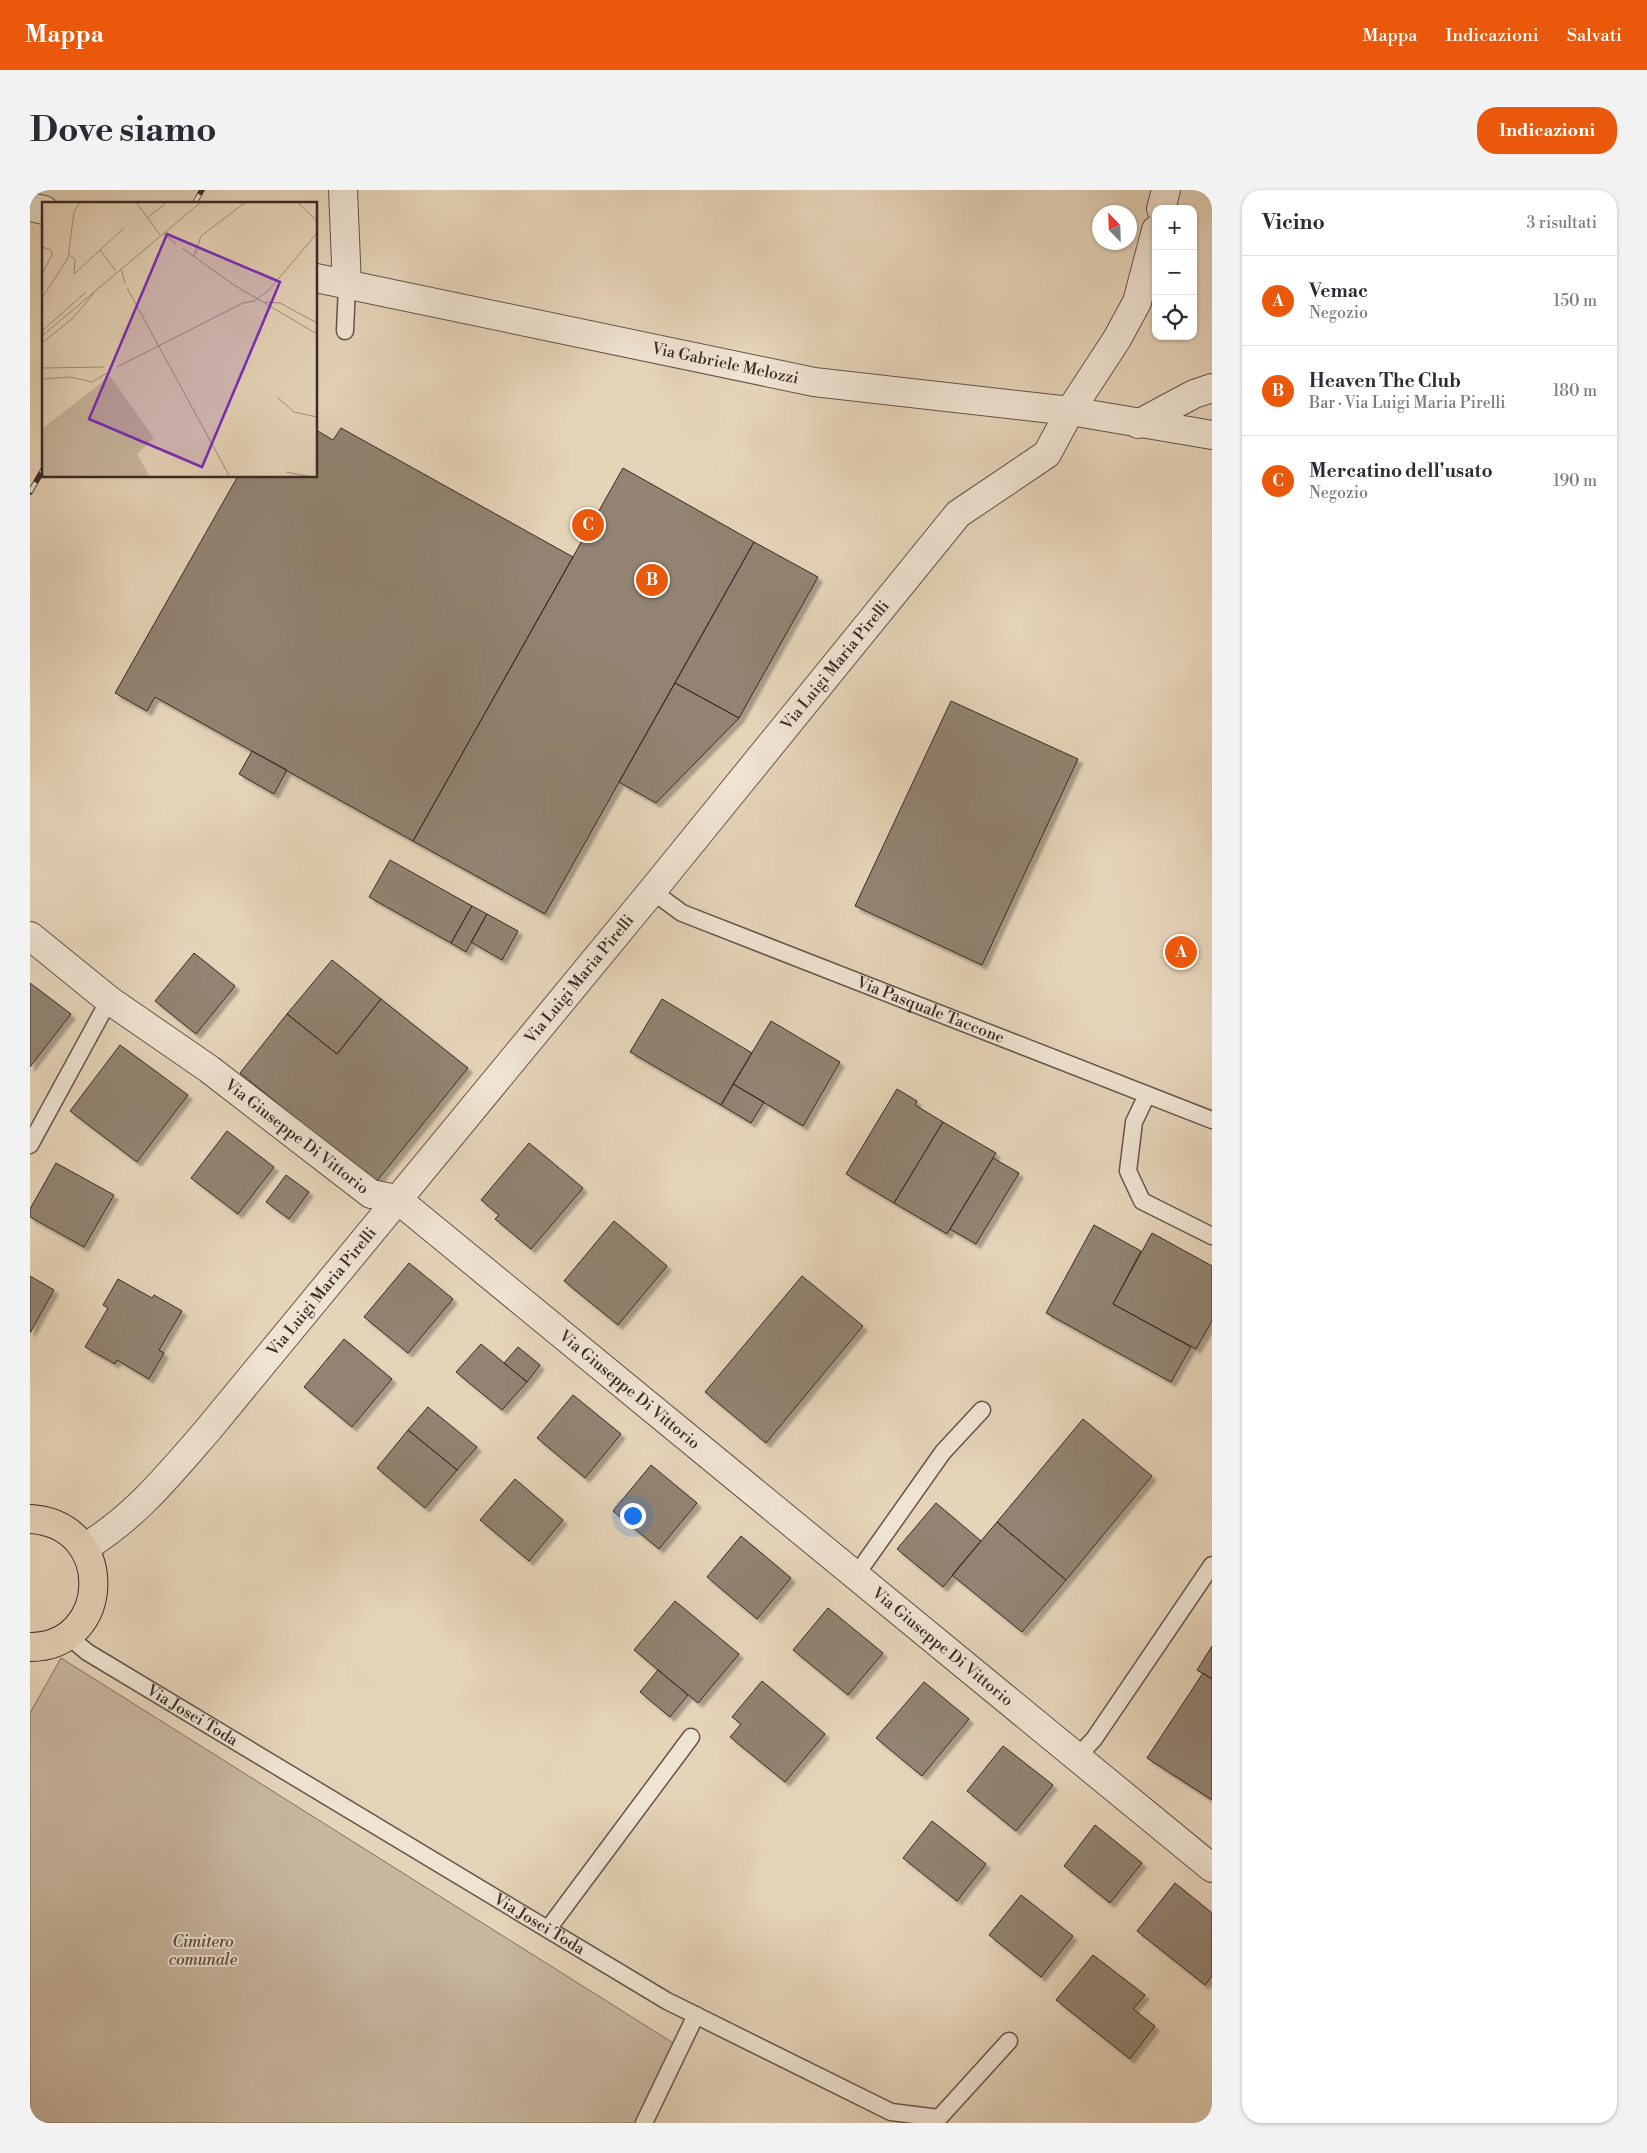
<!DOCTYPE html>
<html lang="it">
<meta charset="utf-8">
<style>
:root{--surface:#fff;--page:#f2f2f3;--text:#2b2b33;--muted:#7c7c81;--line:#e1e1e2;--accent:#ea580c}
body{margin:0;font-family:"Libre Bodoni",serif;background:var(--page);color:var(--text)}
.controls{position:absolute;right:15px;top:15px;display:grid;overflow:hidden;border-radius:10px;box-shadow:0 1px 4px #0004}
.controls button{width:45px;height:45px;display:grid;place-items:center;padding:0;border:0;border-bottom:1px solid var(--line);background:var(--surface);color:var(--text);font:25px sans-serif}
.compass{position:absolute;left:1062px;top:15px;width:45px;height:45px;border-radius:50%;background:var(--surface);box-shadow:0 1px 4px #0004;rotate:337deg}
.you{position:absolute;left:602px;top:1325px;width:18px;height:18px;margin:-12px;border:4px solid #fff;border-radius:50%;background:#1a73e8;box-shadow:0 0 0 8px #1a73e833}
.badge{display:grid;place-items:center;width:32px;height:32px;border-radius:50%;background:var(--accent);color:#fff;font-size:16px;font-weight:700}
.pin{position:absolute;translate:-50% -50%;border:2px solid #fff;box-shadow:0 1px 5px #0006}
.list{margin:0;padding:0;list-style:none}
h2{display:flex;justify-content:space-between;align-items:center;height:65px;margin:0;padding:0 20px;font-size:21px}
h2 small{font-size:16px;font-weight:400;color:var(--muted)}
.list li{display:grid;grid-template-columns:32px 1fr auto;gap:15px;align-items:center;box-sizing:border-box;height:90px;padding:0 20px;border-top:1px solid var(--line)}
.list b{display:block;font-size:19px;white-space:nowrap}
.list p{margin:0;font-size:16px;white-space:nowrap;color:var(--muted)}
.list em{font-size:16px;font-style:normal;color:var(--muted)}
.icon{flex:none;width:28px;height:28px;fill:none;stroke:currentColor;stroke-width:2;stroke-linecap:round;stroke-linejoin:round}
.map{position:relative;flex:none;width:1182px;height:1933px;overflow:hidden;border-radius:20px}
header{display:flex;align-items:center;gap:30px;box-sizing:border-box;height:70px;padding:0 25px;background:var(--accent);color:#fff}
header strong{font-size:24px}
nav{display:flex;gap:28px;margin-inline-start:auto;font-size:18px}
.intro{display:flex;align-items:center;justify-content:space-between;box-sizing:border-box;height:120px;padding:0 30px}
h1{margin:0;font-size:35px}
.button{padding:12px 22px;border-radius:20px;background:var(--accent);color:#fff;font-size:18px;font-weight:700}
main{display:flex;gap:30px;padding:0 30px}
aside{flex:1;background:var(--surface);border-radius:20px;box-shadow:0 1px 4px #0004}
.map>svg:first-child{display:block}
</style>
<header>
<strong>Mappa</strong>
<nav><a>Mappa</a><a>Indicazioni</a><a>Salvati</a></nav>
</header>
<div class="intro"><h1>Dove siamo</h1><a class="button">Indicazioni</a></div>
<main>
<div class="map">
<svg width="1182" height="1933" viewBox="0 0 1182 1933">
<defs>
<filter id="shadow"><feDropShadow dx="4.5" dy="4.5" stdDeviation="1" flood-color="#0004"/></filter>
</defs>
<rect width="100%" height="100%" fill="#e6d4b9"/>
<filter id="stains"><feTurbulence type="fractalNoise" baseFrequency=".004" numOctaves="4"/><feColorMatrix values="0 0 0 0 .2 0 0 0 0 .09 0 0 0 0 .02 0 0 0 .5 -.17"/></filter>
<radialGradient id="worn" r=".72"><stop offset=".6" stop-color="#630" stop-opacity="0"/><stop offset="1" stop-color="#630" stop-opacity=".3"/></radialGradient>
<path fill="#c8b7a0" stroke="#807163" d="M 31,1468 L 648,1856 L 614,1933 L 0,1933 L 0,1523 Z"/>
<path fill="#928372" stroke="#382b26" filter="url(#shadow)" d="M 311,238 L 543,367 L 383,651 L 125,507 L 117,521 L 85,503 L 208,286 L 286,286 L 286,240 L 303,250 Z
M 593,278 L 724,352 L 515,724 L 383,651 Z
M 724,352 L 788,387 L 709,528 L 645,493 Z
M 645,493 L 709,528 L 626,613 L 589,592 Z
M 921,511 L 1048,569 L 952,775 L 825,716 Z
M 222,561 L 257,580 L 244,604 L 209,584 Z
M 360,670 L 442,716 L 421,753 L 339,707 Z
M 442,716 L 457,724 L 436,762 L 421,753 Z
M 457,724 L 488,741 L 472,770 L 441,752 Z
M 164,763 L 205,796 L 166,844 L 125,811 Z
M 302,770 L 351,809 L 307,864 L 257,824 Z
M 0,793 L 41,824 L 0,877 Z
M 351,809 L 438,878 L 346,992 L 210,883 L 257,824 L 307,864 Z
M 632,809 L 722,863 L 691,915 L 600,862 Z
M 741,831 L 810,872 L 773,936 L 703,894 Z
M 90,855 L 158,905 L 107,972 L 40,921 Z
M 703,894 L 734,912 L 721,933 L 691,915 Z
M 867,899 L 887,911 L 885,915 L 913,932 L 864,1013 L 816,984 Z
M 913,932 L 966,963 L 917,1044 L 864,1013 Z
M 197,941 L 244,977 L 208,1024 L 161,988 Z
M 499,953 L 553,998 L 501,1059 L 465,1029 L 469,1025 L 451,1010 Z
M 963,968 L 989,983 L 946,1054 L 920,1039 Z
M 26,973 L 84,1005 L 54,1057 L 0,1027 L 0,1019 Z
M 256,985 L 279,1002 L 259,1029 L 236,1012 Z
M 584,1031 L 637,1076 L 588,1135 L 534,1091 Z
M 1064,1035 L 1111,1061 L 1083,1114 L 1161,1157 L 1141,1192 L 1016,1123 Z
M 1122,1043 L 1182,1076 L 1182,1131 L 1166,1159 L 1083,1114 Z
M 379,1073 L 423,1109 L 378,1163 L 334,1127 Z
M 0,1086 L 24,1100 L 0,1143 Z
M 772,1086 L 833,1136 L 736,1253 L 675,1202 Z
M 88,1089 L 122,1108 L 124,1105 L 152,1121 L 129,1160 L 134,1163 L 119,1189 L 87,1170 L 85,1174 L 55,1157 L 78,1118 L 73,1115 Z
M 314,1149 L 362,1189 L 322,1237 L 274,1197 Z
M 451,1154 L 497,1192 L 472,1220 L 426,1182 Z
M 488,1157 L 510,1175 L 497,1192 L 474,1173 Z
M 543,1205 L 591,1244 L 555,1288 L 507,1248 Z
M 398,1217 L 447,1257 L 427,1280 L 378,1240 Z
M 1053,1229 L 1122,1286 L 1036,1390 L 967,1332 Z
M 378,1240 L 427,1280 L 395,1318 L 347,1278 Z
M 621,1275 L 667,1313 L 629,1359 L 583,1321 Z
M 485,1289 L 533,1330 L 499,1371 L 450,1330 Z
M 906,1313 L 951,1351 L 913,1397 L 867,1359 Z
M 967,1332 L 1036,1390 L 992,1442 L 922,1385 Z
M 711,1346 L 761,1388 L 727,1429 L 677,1387 Z
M 645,1411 L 709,1464 L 668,1513 L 604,1460 Z
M 798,1418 L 853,1463 L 818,1505 L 763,1460 Z
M 1182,1456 L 1182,1489 L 1167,1480 Z
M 628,1480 L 658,1505 L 640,1527 L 610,1502 Z
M 1173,1483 L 1182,1489 L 1182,1610 L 1117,1568 Z
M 732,1491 L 795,1544 L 755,1592 L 700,1547 L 711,1534 L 702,1527 Z
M 894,1492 L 939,1529 L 892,1586 L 846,1548 Z
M 973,1556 L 1023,1595 L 986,1641 L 937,1601 Z
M 902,1631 L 956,1674 L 927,1711 L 873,1668 Z
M 1065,1635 L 1112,1673 L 1080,1713 L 1034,1676 Z
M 1145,1693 L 1182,1723 L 1182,1786 L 1175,1795 L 1107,1741 Z
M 991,1705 L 1043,1746 L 1011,1787 L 959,1745 Z
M 1063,1765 L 1115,1805 L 1103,1819 L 1125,1836 L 1100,1869 L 1026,1810 Z"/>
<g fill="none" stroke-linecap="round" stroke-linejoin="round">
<g stroke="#64554b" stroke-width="19">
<g id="lane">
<path d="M 315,141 L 317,96"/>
<path id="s1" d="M 622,701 L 652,723 L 1182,930"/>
<path d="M 1117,905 L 1104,932 L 1098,981 L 1112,1011 L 1182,1046"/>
<path d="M 0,955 L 79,810"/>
<path d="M 826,1385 L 913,1262 L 952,1220"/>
<path id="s2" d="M 37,1445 L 57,1462 L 637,1811 L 861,1922 L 909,1928 L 979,1851"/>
<path d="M 1047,1567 L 1064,1549 L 1182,1375"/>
<path d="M 518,1739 L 661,1547"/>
<path d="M 614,1933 L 666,1825"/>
</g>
</g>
<g stroke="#64554b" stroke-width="30">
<g id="street">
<path d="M 313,0 L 317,96"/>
<path d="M 0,17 L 14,20"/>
<path d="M 1131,19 L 1136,0"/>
<path id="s3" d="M 286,88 L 784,192 L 1040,221 L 1182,245"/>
<path d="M 1108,234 L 1164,204 L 1182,198"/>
<path id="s4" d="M 0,746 L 79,810 L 179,879 L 341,1004 L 367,1009 L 1182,1678"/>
<path id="s5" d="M 54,1358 C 105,1327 138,1286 177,1241 L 622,701 L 928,324 L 1017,264 L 1040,221 L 1087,149 L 1107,112 L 1126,40"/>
</g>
</g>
<g stroke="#382b26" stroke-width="30">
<path id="primary" d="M 0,1329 C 87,1334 82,1457 0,1457"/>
</g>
<use href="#lane" stroke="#efe3d2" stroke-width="16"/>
<use href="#street" stroke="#efe3d2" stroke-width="28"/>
<use href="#primary" stroke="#e6d4b9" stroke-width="28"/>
<g stroke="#382b26" stroke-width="5.5">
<path id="rail" d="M 164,14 L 172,0
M 0,302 L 14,278"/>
</g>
<use href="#rail" stroke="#efe3d2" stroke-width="4" stroke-dasharray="11" stroke-linecap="butt"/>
</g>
<g text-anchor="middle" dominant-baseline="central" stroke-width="4" stroke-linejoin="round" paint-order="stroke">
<g font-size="16" fill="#382b26" stroke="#efe3d2">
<text stroke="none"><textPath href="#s3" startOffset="418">Via Gabriele Melozzi</textPath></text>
<text stroke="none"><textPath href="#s5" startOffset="1161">Via Luigi Maria Pirelli</textPath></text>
<text stroke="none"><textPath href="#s5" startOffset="756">Via Luigi Maria Pirelli</textPath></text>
<text stroke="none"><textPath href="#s1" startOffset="304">Via Pasquale Taccone</textPath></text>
<text stroke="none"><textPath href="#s4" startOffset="334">Via Giuseppe Di Vittorio</textPath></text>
<text stroke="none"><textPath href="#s5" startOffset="351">Via Luigi Maria Pirelli</textPath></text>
<text stroke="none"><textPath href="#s4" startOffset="755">Via Giuseppe Di Vittorio</textPath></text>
<text stroke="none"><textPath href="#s4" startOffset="1160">Via Giuseppe Di Vittorio</textPath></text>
<text stroke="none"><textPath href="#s2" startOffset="149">Via Josei Toda</textPath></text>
<text stroke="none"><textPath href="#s2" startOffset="554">Via Josei Toda</textPath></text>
</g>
<g font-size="16" font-style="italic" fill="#55473e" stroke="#efe3d2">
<text x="173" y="1752">Cimitero<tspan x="173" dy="18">comunale</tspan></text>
</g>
</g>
<g transform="translate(12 12)">
<rect width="275" height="275" fill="#e6d4b9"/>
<path d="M 68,174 L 112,236 L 95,252 L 108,275 L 0,275 L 0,227 Z" fill="#c8b7a0"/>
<path fill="none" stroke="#a0907e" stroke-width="1" d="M 94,0 L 118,33M 255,0 L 275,19M 105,16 L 125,0M 121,31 L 134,42M 0,45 L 9,48 L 10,53 L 0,72M 140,46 L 192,83 L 275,132M 58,48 L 82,26M 27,53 L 33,57 L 32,72 L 58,48 L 74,69M 152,54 L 159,34 L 204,0M 79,66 L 83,81M 85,86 L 188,275M 0,96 L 26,56 L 32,10 L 38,0M 223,100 L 238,101 L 275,121M 0,129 L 44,90M 0,134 L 159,0M 0,141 L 31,116 L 52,91M 75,165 L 201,101 L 212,99 L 227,88 L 275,31M 0,166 L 62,165M 0,177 L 28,175 L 50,180 L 65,171M 235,195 L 252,210 L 275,215M 244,270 L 270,275"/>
<path fill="#7b2cbf" fill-opacity="0.15" stroke="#7b2cbf" stroke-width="2.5" d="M 125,32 L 238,80 L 160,265 L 47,217 Z"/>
<rect width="275" height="275" fill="none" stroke="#382b26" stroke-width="2.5"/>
</g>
<rect width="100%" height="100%" filter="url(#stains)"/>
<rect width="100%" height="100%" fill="url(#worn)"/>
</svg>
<div class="controls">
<button>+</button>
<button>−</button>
<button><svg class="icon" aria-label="locate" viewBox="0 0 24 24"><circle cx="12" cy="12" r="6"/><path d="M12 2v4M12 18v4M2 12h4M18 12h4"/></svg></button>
</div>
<svg class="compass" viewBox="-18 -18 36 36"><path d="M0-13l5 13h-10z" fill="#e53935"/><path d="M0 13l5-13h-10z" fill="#7c7c81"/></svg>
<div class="you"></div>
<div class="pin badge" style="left:1151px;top:762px">A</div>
<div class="pin badge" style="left:622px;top:390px">B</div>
<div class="pin badge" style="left:558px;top:335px">C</div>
</div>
<aside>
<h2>Vicino<small>3 risultati</small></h2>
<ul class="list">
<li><span class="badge">A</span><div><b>Vemac</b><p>Negozio</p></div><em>150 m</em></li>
<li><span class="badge">B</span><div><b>Heaven The Club</b><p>Bar · Via Luigi Maria Pirelli</p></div><em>180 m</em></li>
<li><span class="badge">C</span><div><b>Mercatino dell'usato</b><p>Negozio</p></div><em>190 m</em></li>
</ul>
</aside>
</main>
